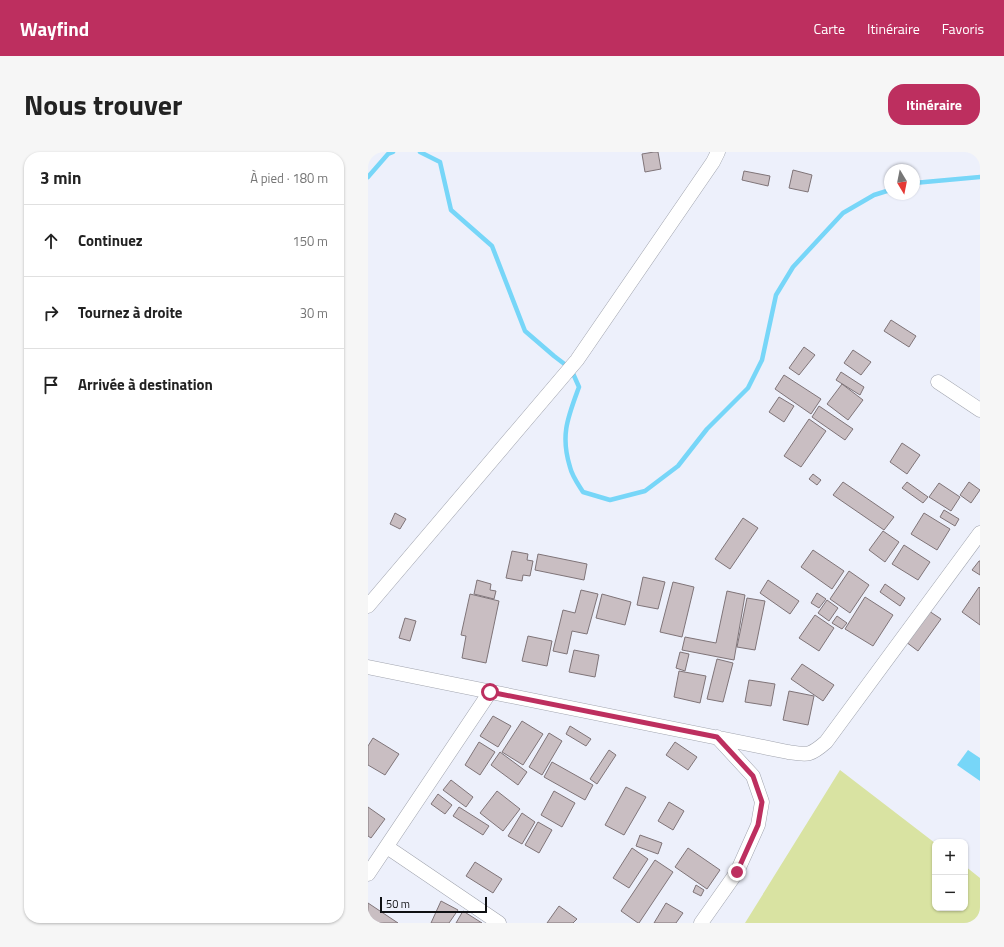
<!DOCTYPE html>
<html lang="fr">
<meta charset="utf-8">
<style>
:root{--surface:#fff;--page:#f6f6f6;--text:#222;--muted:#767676;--line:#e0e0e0;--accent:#bd2f5f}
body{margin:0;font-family:"Titillium Web",sans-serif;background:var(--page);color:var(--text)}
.controls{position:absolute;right:12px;bottom:12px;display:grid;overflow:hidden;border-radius:8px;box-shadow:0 1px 3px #0004}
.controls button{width:36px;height:36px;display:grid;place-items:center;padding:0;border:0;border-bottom:1px solid var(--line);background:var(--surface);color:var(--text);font:20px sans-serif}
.compass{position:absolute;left:516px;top:12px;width:36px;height:36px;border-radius:50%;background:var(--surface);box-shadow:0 1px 3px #0004;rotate:170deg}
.scale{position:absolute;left:12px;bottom:10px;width:107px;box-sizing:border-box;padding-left:4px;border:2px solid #0f1013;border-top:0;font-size:11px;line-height:14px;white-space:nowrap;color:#0f1013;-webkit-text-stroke:3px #edf0fb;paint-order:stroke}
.stop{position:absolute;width:12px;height:12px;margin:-9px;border:3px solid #bd2f5f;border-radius:50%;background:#fff}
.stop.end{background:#bd2f5f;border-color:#fff;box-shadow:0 1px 4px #0008}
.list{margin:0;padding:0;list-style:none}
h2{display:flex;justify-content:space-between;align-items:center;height:52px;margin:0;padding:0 16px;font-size:17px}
h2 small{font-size:13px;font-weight:400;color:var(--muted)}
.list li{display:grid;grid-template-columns:26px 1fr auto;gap:12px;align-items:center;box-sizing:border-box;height:72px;padding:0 16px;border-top:1px solid var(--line)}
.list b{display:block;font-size:15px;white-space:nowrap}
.list em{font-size:13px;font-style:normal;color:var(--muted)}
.icon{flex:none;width:22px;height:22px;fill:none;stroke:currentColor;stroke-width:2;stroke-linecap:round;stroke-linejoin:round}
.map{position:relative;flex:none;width:612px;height:771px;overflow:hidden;border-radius:16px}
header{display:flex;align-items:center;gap:24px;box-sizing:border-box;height:56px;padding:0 20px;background:var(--accent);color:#fff}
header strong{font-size:19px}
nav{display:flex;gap:22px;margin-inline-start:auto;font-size:14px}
.intro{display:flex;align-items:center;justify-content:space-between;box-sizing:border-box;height:96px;padding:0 24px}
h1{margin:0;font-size:28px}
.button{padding:10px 18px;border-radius:16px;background:var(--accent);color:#fff;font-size:14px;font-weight:700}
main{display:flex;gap:24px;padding:0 24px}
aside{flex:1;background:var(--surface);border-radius:16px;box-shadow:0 1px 3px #0004}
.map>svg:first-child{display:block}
</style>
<header>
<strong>Wayfind</strong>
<nav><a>Carte</a><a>Itinéraire</a><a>Favoris</a></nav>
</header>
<div class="intro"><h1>Nous trouver</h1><a class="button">Itinéraire</a></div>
<main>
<aside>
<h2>3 min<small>À pied · 180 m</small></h2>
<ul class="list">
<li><svg class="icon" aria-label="ahead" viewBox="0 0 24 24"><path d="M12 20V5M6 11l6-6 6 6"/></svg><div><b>Continuez</b></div><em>150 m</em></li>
<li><svg class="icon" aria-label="right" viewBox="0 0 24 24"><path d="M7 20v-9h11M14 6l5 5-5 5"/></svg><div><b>Tournez à droite</b></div><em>30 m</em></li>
<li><svg class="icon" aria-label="arrive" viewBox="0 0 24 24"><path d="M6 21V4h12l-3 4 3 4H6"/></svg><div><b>Arrivée à destination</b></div></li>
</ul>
</aside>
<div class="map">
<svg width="612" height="771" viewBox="0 0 612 771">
<rect width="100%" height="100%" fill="#edf0fb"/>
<path fill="#d9e3a2" d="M 472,618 L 567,691 L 567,756 L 597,756 L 597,714 L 612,726 L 612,771 L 377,771 Z"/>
<path fill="#77d6f8" d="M 600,598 L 612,606 L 612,629 L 589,613 Z"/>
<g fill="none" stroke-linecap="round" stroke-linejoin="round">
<path stroke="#77d6f8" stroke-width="4.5" d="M 52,0 L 72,10 L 83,58 L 124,94 L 157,179 L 186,204 L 203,217 L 211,235 C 200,265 192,283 202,315 C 204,324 210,332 215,340 L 242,348 L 277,339 L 310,314 L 339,277 L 380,236 L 394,208 L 408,143 L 425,115 L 475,61 L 506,43 L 522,38
M 0,25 L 20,2 L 25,0
M 546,31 L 612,25"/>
</g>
<path fill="#c9bec2" stroke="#7f7478" d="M 286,0 L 290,0 L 293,17 L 277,20 L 274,2 Z
M 425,18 L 444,23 L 440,40 L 421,36 Z
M 376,19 L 402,24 L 400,34 L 374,28 Z
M 523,168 L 548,184 L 541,195 L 516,179 Z
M 436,195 L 447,203 L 431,223 L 421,216 Z
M 485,198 L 503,210 L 493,223 L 476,211 Z
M 473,220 L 496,235 L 492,243 L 468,228 Z
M 416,223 L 453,247 L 443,262 L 407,237 Z
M 474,232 L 495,248 L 480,268 L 459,252 Z
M 411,245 L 426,254 L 416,270 L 401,260 Z
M 451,254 L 485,277 L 477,288 L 444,265 Z
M 441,267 L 458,279 L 433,315 L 416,304 Z
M 534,291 L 552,303 L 539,322 L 522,310 Z
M 445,322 L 453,328 L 449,333 L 441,327 Z
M 475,330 L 526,365 L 516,378 L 465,343 Z
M 539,330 L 560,345 L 555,351 L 534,336 Z
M 601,330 L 612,338 L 603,351 L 592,343 Z
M 571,331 L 592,345 L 583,359 L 561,345 Z
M 576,358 L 591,367 L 587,374 L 572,365 Z
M 27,361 L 38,367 L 32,377 L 22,372 Z
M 556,361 L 582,377 L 569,398 L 543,382 Z
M 375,366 L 390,376 L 362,417 L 347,407 Z
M 515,379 L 531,390 L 517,410 L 501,398 Z
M 536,393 L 562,410 L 550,428 L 524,412 Z
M 445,398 L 476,419 L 464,437 L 433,415 Z
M 144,399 L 160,402 L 159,408 L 165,409 L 162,424 L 155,423 L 154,429 L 138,426 Z
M 170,402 L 219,412 L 216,428 L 167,418 Z
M 611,409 L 612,409 L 612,423 L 604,418 Z
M 481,419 L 501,433 L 482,461 L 462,447 Z
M 275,425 L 297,430 L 290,457 L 269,453 Z
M 109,428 L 123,432 L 122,438 L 128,439 L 126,447 L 106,442 Z
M 400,428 L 431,449 L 422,462 L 392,441 Z
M 305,430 L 326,435 L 314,485 L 292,480 Z
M 517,432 L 537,446 L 532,454 L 512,440 Z
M 611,435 L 612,436 L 612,473 L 594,460 Z
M 213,438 L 230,442 L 219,482 L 204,479 L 199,502 L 185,499 L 195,458 L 207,461 Z
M 359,439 L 377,443 L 366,508 L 314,498 L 317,485 L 348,491 Z
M 449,441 L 458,447 L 451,456 L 443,451 Z
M 102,442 L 131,449 L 118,511 L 94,506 L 98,484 L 93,483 Z
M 234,442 L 263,450 L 257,473 L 228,466 Z
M 497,445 L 525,463 L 505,494 L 477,477 Z
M 379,446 L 397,449 L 387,498 L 369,495 Z
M 459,448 L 470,456 L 461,469 L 450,461 Z
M 561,459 L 573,467 L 550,499 L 538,490 Z
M 447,463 L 466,476 L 451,499 L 431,486 Z
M 469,464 L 479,471 L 474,477 L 464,471 Z
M 37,466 L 48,469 L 42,489 L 31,486 Z
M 160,484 L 184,489 L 179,514 L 154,509 Z
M 206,498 L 231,503 L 227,525 L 201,520 Z
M 312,500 L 321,502 L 317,519 L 308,516 Z
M 349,507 L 365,511 L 355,550 L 339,547 Z
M 434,512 L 466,533 L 455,549 L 423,527 Z
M 311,519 L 338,524 L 332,551 L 306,545 Z
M 381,528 L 407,532 L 403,554 L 377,550 Z
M 421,539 L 446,544 L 440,573 L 415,568 Z
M 125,564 L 143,574 L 130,595 L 112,584 Z
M 154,569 L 175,582 L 155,613 L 134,600 Z
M 202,574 L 223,587 L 218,594 L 198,582 Z
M 181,581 L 194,589 L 174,623 L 161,615 Z
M 5,586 L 31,602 L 17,623 L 0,613 L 0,594 Z
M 111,590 L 127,600 L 112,623 L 97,613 Z
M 307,590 L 329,605 L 320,618 L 298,603 Z
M 241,598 L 248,603 L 229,632 L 222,627 Z
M 132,600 L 159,620 L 150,633 L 123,613 Z
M 184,610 L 225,633 L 217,648 L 176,625 Z
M 83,628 L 105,645 L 98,655 L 75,638 Z
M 258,635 L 278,645 L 256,683 L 237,673 Z
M 129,639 L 152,657 L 135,679 L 112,661 Z
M 186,639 L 207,651 L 194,675 L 173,663 Z
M 70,642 L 84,653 L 77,662 L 63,652 Z
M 301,650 L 316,659 L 305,678 L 290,669 Z
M 0,655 L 17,667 L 3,686 L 0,684 Z
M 91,655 L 121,674 L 115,683 L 85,664 Z
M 154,661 L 167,670 L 154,692 L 140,684 Z
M 170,670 L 184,678 L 171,701 L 157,693 Z
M 272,683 L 294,691 L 290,702 L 268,694 Z
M 264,696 L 280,707 L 261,736 L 245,726 Z
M 320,696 L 352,718 L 339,737 L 307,715 Z
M 287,708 L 305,720 L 271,771 L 270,771 L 253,759 Z
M 107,710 L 134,727 L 125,741 L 98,724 Z
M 328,733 L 336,738 L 333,744 L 325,740 Z
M 73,749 L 90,758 L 81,771 L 63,771 Z
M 0,751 L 30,771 L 8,771 L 0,765 Z
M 298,751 L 315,761 L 308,771 L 286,771 Z
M 191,754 L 209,767 L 205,771 L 179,771 Z
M 95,759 L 114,771 L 88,771 Z"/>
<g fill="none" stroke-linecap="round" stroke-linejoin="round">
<g stroke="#a1a4ae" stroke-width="15">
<path id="minor" d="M 570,230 L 612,258
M 0,454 L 209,208 L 345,10 L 350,0
M 0,515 L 420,600 C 440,603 442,604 458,590 L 612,381
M 19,695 L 131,771
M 0,722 L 122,540
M 333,771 L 369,720 L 390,673 L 394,650 L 385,624 L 349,585"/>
</g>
<use href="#minor" stroke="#fff" stroke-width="14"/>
</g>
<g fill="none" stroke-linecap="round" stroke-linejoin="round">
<path stroke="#bd2f5f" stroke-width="5" d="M 122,540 L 349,585 L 385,624 L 394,650 L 390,673 L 369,720"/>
</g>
</svg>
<div class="controls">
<button>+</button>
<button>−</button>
</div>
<svg class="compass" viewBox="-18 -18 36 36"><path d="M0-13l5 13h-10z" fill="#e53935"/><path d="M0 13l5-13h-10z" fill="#767676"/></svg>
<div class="scale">50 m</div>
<div class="stop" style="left:122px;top:540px"></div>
<div class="stop end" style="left:369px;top:720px"></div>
</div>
</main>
